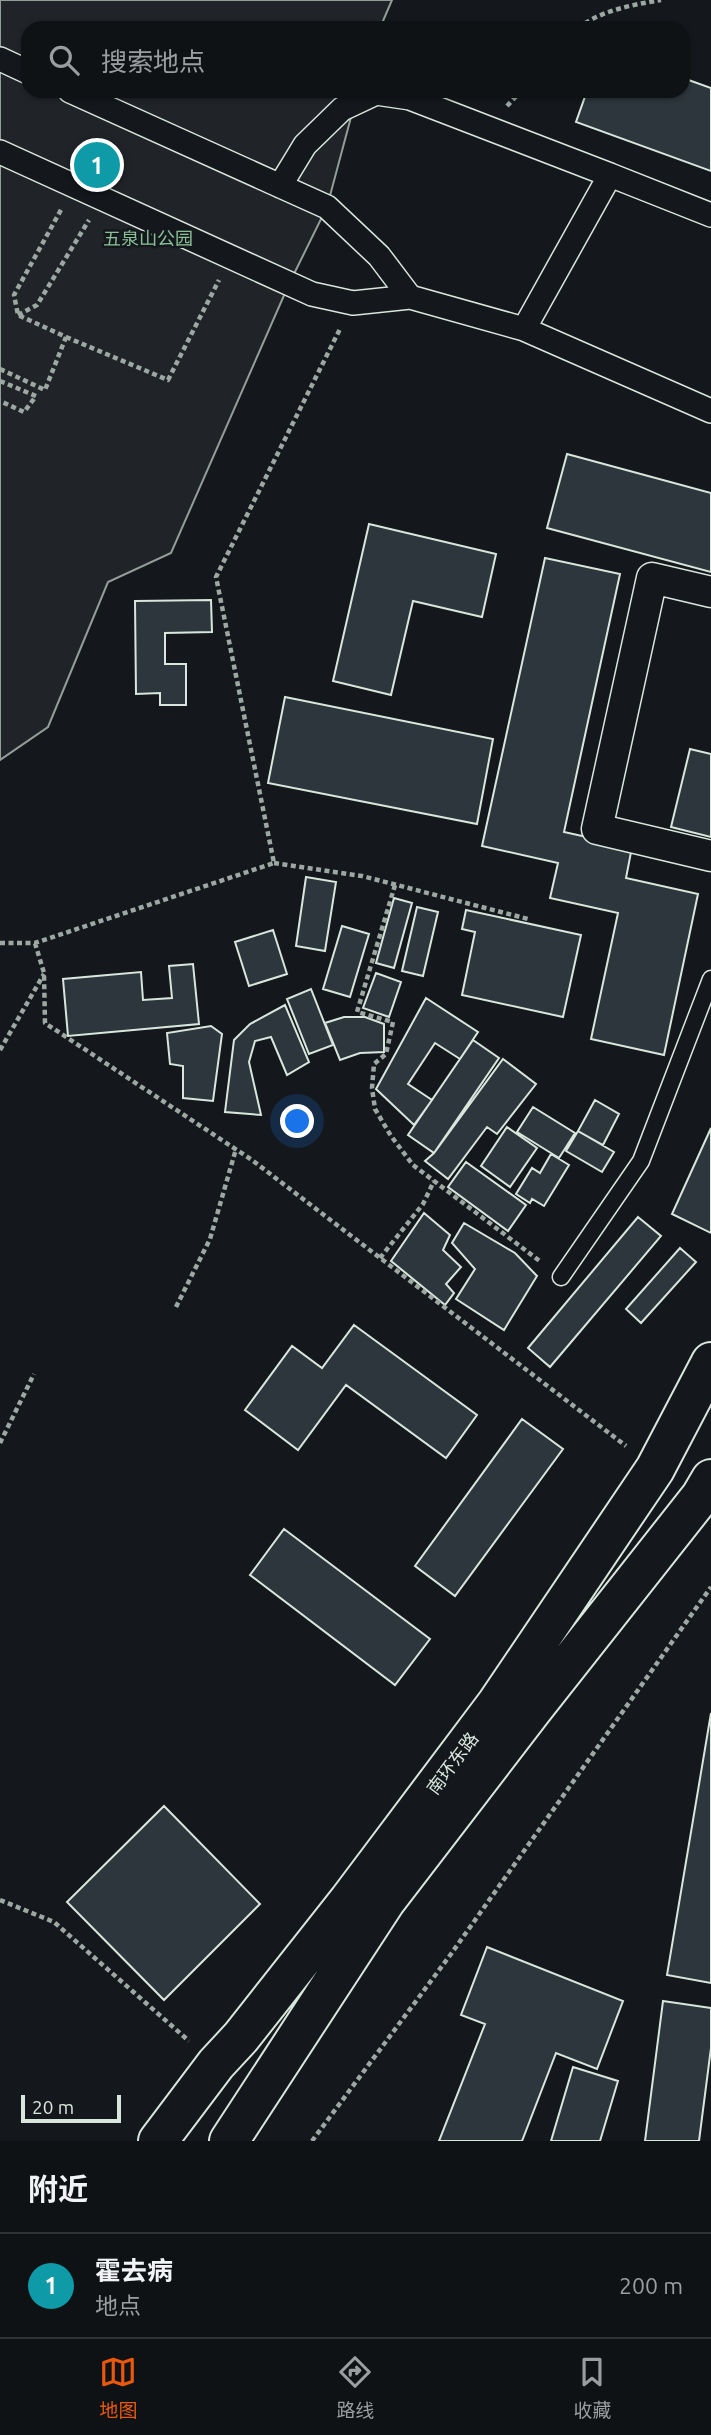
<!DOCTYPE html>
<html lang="zh">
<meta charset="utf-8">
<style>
:root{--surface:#0f1215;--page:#1d2022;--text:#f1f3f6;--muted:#9b9ea0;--line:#2f3234;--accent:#ea580c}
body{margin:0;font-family:Ubuntu,"Noto Sans SC",sans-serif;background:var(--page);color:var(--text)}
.scale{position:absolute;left:21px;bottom:18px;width:100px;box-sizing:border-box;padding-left:7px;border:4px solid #d8e6dc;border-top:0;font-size:19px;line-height:24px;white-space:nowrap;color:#d8e6dc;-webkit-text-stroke:5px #14181c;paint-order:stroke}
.you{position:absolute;left:298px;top:1122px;width:24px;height:24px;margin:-18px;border:5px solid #fff;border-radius:50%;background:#1a73e8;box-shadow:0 0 0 10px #1a73e833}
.badge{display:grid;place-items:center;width:46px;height:46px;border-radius:50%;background:var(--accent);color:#fff;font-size:23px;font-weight:700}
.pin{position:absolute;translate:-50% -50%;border:4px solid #fff;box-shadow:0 2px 7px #0006}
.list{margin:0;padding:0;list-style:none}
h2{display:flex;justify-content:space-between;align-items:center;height:91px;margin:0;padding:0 28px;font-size:30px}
h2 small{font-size:23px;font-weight:400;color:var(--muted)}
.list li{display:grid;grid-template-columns:46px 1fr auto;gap:21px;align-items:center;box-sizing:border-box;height:105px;padding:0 28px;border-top:2px solid var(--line)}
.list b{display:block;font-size:26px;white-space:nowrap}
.list p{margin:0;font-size:23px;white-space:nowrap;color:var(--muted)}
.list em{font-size:23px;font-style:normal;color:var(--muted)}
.icon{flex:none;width:38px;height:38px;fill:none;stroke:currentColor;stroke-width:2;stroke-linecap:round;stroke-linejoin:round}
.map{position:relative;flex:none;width:711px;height:2141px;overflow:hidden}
.search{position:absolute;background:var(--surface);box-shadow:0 2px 5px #0004;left:21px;right:21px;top:21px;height:77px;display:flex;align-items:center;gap:18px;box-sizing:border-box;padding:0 24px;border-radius:21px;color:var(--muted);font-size:26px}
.sheet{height:196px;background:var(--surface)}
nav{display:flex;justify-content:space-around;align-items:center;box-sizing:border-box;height:98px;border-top:2px solid var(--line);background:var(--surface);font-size:19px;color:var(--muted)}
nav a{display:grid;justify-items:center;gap:4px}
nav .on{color:var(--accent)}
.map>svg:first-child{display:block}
</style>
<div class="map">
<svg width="711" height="2141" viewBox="0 0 711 2141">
<rect width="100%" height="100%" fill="#14181c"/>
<path fill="#202428" stroke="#939e99" stroke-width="2" d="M 0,0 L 392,0 L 380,28 L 28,28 L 28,91 L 358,91 L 327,207 L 289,284 L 171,553 L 108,582 L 48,727 L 0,760 Z"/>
<path fill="#2c363c" stroke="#d8e6dc" stroke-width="2" d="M 683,78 L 711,88 L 711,171 L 576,122 L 587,91 L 683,91 Z
M 567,454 L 711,493 L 711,572 L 547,528 Z
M 369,524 L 496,554 L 482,617 L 413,601 L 391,695 L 333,681 Z
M 545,558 L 620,574 L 564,832 L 632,847 L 626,878 L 698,894 L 664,1055 L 591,1039 L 618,913 L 550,898 L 558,863 L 482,846 Z
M 211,600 L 212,632 L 165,633 L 165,664 L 186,664 L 186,705 L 160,705 L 160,693 L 136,694 L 135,601 Z
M 285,697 L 493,739 L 477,824 L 268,783 Z
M 690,749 L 711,754 L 711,837 L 671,827 Z
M 306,877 L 336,882 L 325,951 L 296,946 Z
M 394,898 L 412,903 L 394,968 L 376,963 Z
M 417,907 L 438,912 L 423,976 L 402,971 Z
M 466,910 L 581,935 L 563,1017 L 462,995 L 475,932 L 462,929 Z
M 342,926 L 369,934 L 350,997 L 323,989 Z
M 273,930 L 287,974 L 249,986 L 235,942 Z
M 193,964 L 199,1024 L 68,1036 L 63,979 L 141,972 L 143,1000 L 172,998 L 169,966 Z
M 376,973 L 401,982 L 389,1017 L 363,1008 Z
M 311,989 L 333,1045 L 309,1054 L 287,999 Z
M 426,998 L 478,1032 L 460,1059 L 435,1043 L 408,1084 L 432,1100 L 414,1125 L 376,1089 Z
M 285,1005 L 309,1062 L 287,1075 L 271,1037 L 255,1041 L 249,1062 L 261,1115 L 225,1112 L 234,1040 L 250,1024 Z
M 344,1017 L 365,1017 L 384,1024 L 384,1052 L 360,1053 L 340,1060 L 325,1023 Z
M 211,1026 L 222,1034 L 213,1101 L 183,1098 L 183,1066 L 170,1064 L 167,1033 Z
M 473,1040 L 499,1058 L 434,1153 L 408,1135 Z
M 503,1059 L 536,1084 L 497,1134 L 487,1127 L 448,1179 L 425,1161 L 434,1153 Z
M 595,1100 L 619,1114 L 603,1145 L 578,1131 Z
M 533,1107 L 575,1133 L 559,1158 L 517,1132 Z
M 507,1127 L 537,1148 L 510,1187 L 481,1166 Z
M 711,1128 L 711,1233 L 672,1214 Z
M 578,1131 L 614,1152 L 602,1172 L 566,1151 Z
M 551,1154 L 569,1165 L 544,1206 L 532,1199 L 530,1203 L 516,1194 L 532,1168 L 540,1173 Z
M 466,1162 L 526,1205 L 508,1231 L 448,1187 Z
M 424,1213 L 450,1235 L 443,1250 L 461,1267 L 446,1284 L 454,1293 L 445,1305 L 391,1261 Z
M 638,1217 L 661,1236 L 550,1367 L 528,1348 Z
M 464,1223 L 515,1253 L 537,1276 L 504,1330 L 456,1299 L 475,1269 L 452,1243 Z
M 680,1248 L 696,1262 L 641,1323 L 626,1309 Z
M 354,1325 L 477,1415 L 446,1458 L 346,1385 L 298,1450 L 245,1410 L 292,1346 L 322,1368 Z
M 522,1419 L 563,1449 L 455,1596 L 415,1566 Z
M 284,1529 L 430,1639 L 395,1685 L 250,1575 Z
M 711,1713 L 711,1983 L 667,1975 Z
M 164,1806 L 260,1904 L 164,2000 L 67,1902 Z
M 487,1947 L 623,2001 L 597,2069 L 556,2053 L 522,2141 L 439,2141 L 485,2024 L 461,2015 Z
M 663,2001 L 711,2008 L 711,2048 L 699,2141 L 645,2141 Z
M 573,2067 L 618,2081 L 600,2141 L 551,2141 Z"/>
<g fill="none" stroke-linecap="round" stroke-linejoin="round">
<g stroke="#d8e6dc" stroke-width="19">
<path id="service" d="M 561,1277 L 641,1161 L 711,979"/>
</g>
<g stroke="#d8e6dc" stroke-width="26">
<path id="pedestrian" d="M 0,59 L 28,72
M 0,152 L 312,294 L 353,303 L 410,297 L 379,256 L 327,207 L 70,91
M 280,186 L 305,145 L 342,109 L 376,93 L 410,98 L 610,175
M 410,297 L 524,329 L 711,411
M 524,329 L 610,175 L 711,215"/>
</g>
<g stroke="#d8e6dc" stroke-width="33">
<path id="minor" d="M 711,592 L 652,578 L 597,829 L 711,856"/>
</g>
<g stroke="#d8e6dc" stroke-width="42">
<path id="trunk" d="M 158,2141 L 216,2064 L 241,2037 L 349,1900 L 497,1703 L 655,1469 L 711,1362
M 229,2141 L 385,1902 L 533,1709 L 701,1496 L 711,1479"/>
</g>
<path stroke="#9da8a2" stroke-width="4.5" stroke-dasharray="5 3.5" stroke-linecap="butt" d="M 578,28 C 602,10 632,5 661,0
M 507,106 L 521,91
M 18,315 L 37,305 L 89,220
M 66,337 L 168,380 L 219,280
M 0,369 L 45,390 L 66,337 L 18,315 L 14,295 L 62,208
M 0,381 L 36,396 L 24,412 L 0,401
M 274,863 L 362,876 L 528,919
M 395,885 L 357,1012 L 393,1022 L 386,1054 L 374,1064 L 372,1088 L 375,1109 L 391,1136 L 413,1165 L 541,1262
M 0,943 L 35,943 L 274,863 L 216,577 L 340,329
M 35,943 L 44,973 L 45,1023 L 252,1160 L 626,1446
M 0,1050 L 44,974
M 380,1258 L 423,1204 L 434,1181
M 176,1307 L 210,1239 L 236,1149
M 0,1443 L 34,1374
M 0,1900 L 54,1922 L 189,2041
M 312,2141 L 451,1954 L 711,1587"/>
<use href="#service" stroke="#14181c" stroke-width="16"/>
<use href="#pedestrian" stroke="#14181c" stroke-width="23"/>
<use href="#minor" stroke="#14181c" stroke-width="30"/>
<use href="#trunk" stroke="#14181c" stroke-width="38"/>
</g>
<g text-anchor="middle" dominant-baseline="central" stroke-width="5" stroke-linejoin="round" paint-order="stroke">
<g font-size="18" fill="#8ac095" stroke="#14181c">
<text x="148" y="238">五泉山公园</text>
</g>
<g font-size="18" fill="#d8e6dc" stroke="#14181c">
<text transform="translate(452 1763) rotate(-53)">南环东路</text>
</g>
</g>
</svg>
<div class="scale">20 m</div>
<div class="you"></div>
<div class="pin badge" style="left:97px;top:165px;background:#0f9aa8">1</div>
<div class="search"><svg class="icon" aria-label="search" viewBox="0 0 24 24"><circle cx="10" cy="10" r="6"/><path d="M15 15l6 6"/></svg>搜索地点</div>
</div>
<section class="sheet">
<h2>附近<small></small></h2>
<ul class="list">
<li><span class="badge" style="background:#0f9aa8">1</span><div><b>霍去病</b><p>地点</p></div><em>200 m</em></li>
</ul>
</section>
<nav>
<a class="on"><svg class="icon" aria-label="map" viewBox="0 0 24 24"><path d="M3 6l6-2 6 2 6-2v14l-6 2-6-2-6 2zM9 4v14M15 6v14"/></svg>地图</a>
<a><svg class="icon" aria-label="directions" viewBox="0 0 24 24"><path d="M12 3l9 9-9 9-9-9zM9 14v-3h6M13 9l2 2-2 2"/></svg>路线</a>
<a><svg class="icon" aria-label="saved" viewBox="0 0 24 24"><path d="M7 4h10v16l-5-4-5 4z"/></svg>收藏</a>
</nav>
